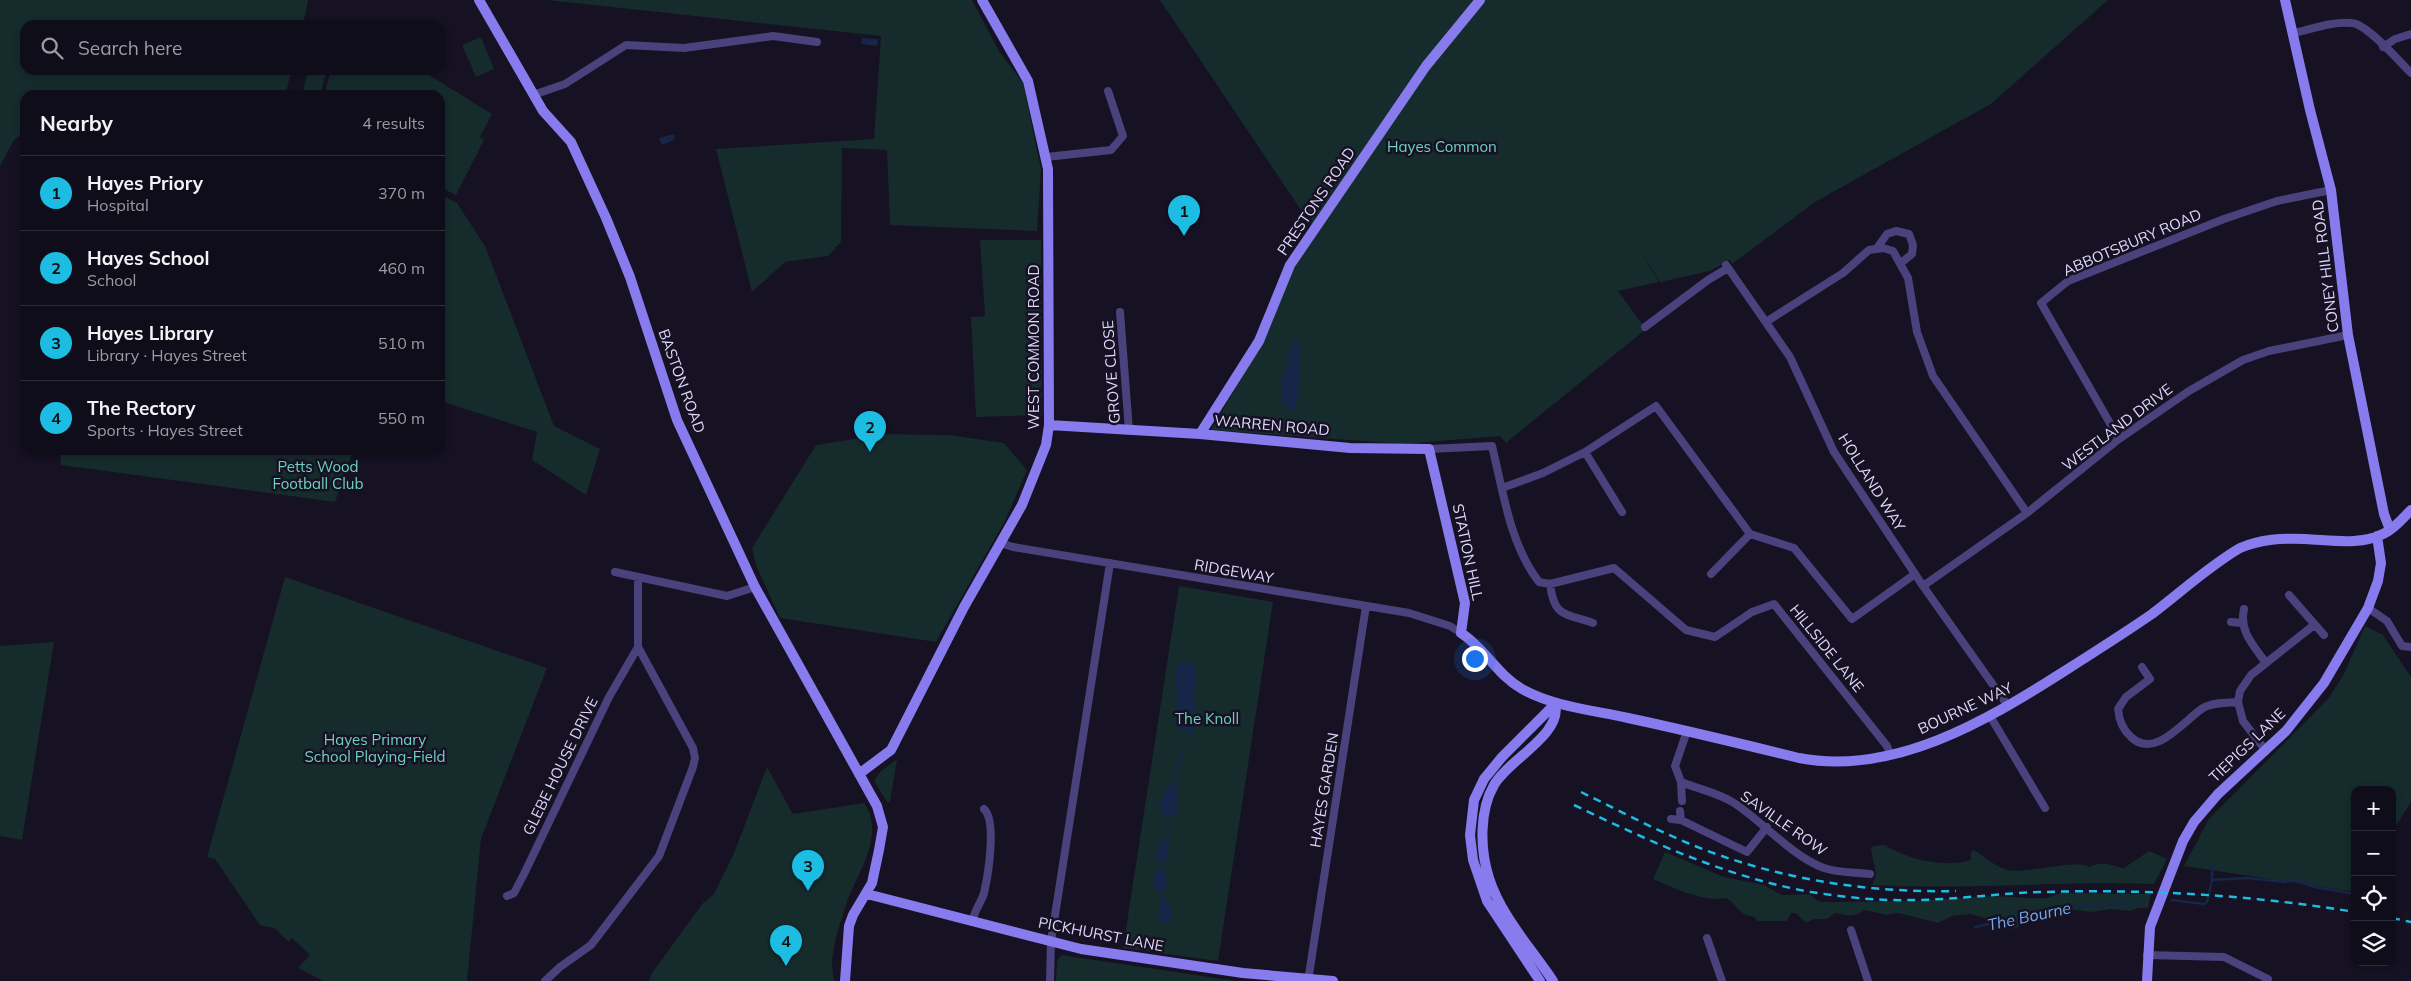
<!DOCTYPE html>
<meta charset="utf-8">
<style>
:root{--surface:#100d1a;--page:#1e1b27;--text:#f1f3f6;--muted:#9c9ca2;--line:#302d39;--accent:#1dbce2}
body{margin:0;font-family:Mulish,sans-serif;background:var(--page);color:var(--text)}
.controls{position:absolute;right:15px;bottom:15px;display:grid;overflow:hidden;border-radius:10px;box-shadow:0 2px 8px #0003}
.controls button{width:45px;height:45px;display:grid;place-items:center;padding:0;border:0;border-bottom:1px solid var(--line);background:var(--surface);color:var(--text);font:25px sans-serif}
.you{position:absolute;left:1474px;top:658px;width:18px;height:18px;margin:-12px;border:4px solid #fff;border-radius:50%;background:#1a73e8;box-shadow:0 0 0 8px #1a73e833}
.badge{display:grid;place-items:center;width:32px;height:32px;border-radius:50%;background:var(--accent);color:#111;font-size:16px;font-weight:700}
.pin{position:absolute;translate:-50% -41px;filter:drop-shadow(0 1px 2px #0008)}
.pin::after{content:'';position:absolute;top:26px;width:18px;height:15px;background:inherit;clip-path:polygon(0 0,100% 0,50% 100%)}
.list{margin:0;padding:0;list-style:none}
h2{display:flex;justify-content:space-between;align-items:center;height:65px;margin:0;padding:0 20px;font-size:21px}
h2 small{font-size:16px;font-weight:400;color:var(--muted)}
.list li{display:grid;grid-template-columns:32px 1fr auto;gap:15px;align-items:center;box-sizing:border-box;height:75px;padding:0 20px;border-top:1px solid var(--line)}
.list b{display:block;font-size:19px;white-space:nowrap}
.list p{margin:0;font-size:16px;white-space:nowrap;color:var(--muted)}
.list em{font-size:16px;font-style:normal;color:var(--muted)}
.icon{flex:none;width:28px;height:28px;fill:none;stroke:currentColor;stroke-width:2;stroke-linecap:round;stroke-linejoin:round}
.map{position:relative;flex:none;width:2411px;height:981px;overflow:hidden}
.search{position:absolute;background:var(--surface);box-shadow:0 2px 8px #0003;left:20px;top:20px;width:425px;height:55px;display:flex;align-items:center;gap:12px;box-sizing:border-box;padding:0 18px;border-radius:15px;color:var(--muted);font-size:19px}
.panel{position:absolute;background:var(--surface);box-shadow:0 2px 8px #0003;left:20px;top:90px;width:425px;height:365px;border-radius:15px}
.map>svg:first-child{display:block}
</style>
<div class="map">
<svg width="2411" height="981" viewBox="0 0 2411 981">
<rect width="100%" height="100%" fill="#161123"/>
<path fill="#152b2c" d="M 0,0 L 308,0 L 303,25 L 25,25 L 25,70 L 292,70 L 285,95 L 25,95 L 25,132 L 14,140 L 0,166 Z
M 547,0 L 972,0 L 999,51 L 1023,83 L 1041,169 L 1037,231 L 890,225 L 887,150 L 842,148 L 841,242 L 828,256 L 785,262 L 752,292 L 716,149 L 874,139 L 881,36 Z
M 1160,0 L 2108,0 L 1991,104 L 1815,202 L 1732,264 L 1730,260 L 1710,271 L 1660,282 L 1640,250 L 1659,282 L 1618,291 L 1646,329 L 1506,443 L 1500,436 L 1403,444 L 1211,430 L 1255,354 L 1293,269 L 1317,234 Z
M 481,37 L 494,69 L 476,77 L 462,45 Z
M 308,70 L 327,70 L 320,95 L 302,95 Z
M 331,70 L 421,70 L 492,114 L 480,137 L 484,140 L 456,195 L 440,187 L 440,95 L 324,95 Z
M 440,194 L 457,203 L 485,246 L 554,426 L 600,449 L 586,495 L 532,460 L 537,432 L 440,401 Z
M 980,240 L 1041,240 L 1042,415 L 976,417 L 971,317 L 985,316 Z
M 886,434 L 949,435 L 1004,443 L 1027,470 L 1005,521 L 936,642 L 780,618 L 756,565 L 752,548 L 816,445 Z
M 60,450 L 353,450 L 335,502 L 61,465 Z
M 285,577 L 547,668 L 481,839 L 467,981 L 323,981 L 298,968 L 310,955 L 292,938 L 289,942 L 274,928 L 260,925 L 215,859 L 207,857 Z
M 1179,586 L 1273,602 L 1218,961 L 1123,948 Z
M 2365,626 L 2383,635 L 2411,677 L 2411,802 L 2392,832 L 2392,790 L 2355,790 L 2355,892 L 2184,866 L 2209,819 L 2328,699 L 2344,674 Z
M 54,642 L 22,840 L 0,836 L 0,646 Z
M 897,759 L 890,802 L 887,802 L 874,781 L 880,772 Z
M 767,767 L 793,814 L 864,803 C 886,835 858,872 847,902 C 842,918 835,937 833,954 C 831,962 833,972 834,981 L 649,981 L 652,973 L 703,903 L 714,894 L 734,853 Z
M 1885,845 C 1909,860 1944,868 1971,860 L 1971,852 L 1974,850 C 1984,856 1997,868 2008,870 C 2028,874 2077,858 2089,867 C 2106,860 2107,865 2124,868 L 2149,851 L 2167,859 L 2154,884 C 2060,881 1966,890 1872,885 L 1876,874 L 1871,849 L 1873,846 Z
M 1665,852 L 1724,877 L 1764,885 L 1782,895 L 1809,894 L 1818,901 L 1823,902 L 1917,901 L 1995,896 L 2028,898 L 2047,898 L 2060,893 L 2151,894 L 2148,908 L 2138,908 L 2129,911 L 2111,909 L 2092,912 L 2075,910 L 2067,911 L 2061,917 L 2050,920 L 2033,920 L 2016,928 L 1999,930 L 1992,927 L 1984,918 L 1971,914 L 1952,916 L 1938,923 L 1898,913 L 1887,915 L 1865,910 C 1849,919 1851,915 1835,913 L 1827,919 L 1814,919 L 1806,923 L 1796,913 L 1791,913 L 1787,921 L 1758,921 L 1754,917 C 1736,914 1739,905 1726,898 C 1706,903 1673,888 1653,879 Z
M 1061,955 L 1236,981 L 1056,981 L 1057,961 Z"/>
<path fill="#162548" d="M 862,38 L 878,39 L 877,46 L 861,44 Z
M 673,134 L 675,136 L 674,140 L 662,145 L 659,138 Z
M 1297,338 C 1301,361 1302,387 1295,409 L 1290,412 L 1287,404 L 1282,403 C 1283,390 1276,380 1287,370 C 1291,355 1284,352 1297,338 Z
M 1181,662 L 1194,663 L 1196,665 L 1194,696 L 1196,726 L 1191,735 L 1178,728 L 1175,721 L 1177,700 L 1175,673 L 1177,667 Z
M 1176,780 L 1178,809 L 1175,816 L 1167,817 C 1152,807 1164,789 1176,780 Z
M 1169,836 L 1168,856 L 1163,863 L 1155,858 L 1158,855 L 1157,847 Z
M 1161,867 L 1165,869 L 1168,886 L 1162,892 L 1157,892 C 1151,883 1153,873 1161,867 Z
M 1163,897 C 1170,902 1173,912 1171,920 L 1163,925 C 1157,917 1157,906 1163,897 Z"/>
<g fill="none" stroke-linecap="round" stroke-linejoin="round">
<path stroke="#162548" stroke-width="2.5" d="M 1176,780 L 1179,759 L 1184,748
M 1167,828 L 1169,836
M 2212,880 L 2247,878 L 2284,882 L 2294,880 L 2315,887 L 2355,894
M 1162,892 L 1163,897
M 2172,900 L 2204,904 L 2207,902 L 2212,880 L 2212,865
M 1975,927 L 2061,907 L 2143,902"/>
<path stroke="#4a427c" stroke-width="8" d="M 2294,33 C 2312,29 2333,21 2352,23 C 2367,24 2399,61 2411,73
M 2383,47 L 2395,39 L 2411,34
M 533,95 L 565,84 L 626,45 L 684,48 L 773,36 L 817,42
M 1046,157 L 1111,150 L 1123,136 L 1108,91
M 1877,248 L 1887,234 L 1896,231 L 1909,234 L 1913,245 L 1912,254 L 1901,263
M 1726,265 L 1790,357 L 1834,452 L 1923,586 L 2008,706
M 1120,312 L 1129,431
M 1766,322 L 1843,273 L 1869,250 L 1883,248 L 1893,251 L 1908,278 L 1917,332 L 1933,376 L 2027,513
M 1645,327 L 1708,280 L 1728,268
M 2119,439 L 2041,303 L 2068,281 L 2224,219 L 2277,201 L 2331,190
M 1429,449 L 1492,446 C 1503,491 1510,545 1539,582 L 1550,584 L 1614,568 L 1686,630 L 1715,637 L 1752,612 L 1774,604 L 1887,746 L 1890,754
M 1585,452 L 1622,512
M 1502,488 L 1543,473 L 1585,452 L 1656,406 L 1750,534
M 1750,534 L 1794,548 L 1852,619 L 1915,574
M 1000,543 L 1013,547 L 1409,613 L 1450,626 L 1461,633
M 615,572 L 727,596 L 755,587
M 1711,574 L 1750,534
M 1550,584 C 1554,617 1564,613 1593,623
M 1923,586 L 2027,513 L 2119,439 L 2189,391 L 2243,360 L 2269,351 L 2348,335
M 2289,595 L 2324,635
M 2368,608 L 2387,621 L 2402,646 L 2411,647
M 2244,609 C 2239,631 2253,645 2266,663
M 2231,622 L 2242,623
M 2142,667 L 2150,679 L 2126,697 L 2118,709 C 2119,720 2123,730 2131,737 C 2155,760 2184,720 2203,708 C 2213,702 2227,703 2238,702
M 1990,716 L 2045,808
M 1687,731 L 1675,766 L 1681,782 C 1698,789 1719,793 1734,803 C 1763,822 1793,857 1824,868 C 1838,873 1855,872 1870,874
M 2266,751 L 2243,721 L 2238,702 L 2240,691 L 2251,675 L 2314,625
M 1681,782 L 1682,801
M 1680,811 L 1681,820 L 1747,852 L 1767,827
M 1671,819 L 1681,820
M 507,896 L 514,893 L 524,874 L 609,697 L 638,647
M 972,922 C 974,911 981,903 984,893 C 988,876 997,821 984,809
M 1851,930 L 1868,981
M 1707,938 L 1722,981
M 2147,955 L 2224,957 L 2268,979
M 545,981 L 560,967 L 591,945 L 659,856 L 693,767 L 695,758 L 693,748 L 638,647 L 638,577
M 1050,981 L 1051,941 L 1110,563
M 1308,981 L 1366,606"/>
<path stroke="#887bee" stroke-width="10" d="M 479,0 L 543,111 L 571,142 L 606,218 L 630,277 L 677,420 L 755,587 L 877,806 L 883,827 L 879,850 L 872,883 L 853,915 L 849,926 L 845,981
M 2285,0 L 2310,110 L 2331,190 L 2348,335 L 2384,514 L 2390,530
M 1049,425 L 1200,434 L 1350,448 L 1429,449 L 1465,603 L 1461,633 C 1485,648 1497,675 1522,689 C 1555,707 1592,710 1628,718 C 1685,730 1742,744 1799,758 C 1894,776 1986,721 2063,672 C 2093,653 2123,634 2152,614 C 2181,592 2209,566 2240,548 C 2261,539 2282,538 2305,539 C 2331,540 2361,546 2385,533 C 2395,528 2403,518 2411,510
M 1200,434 L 1259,341 L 1290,265 L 1426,66 L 1480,0
M 859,774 L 891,750 L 964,607 L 1022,505 L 1046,445 L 1049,425 L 1048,169 L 1028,81 L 982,0
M 867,894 L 1081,949 L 1243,973 L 1333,981
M 1540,981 L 1487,901 L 1473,860 L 1470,835 L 1474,800 L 1484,779 L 1502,757 L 1555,704
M 1553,981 C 1531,948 1501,916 1489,878 C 1480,850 1479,811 1494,785 C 1508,760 1563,734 1555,704
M 2147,981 L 2150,927 L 2183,841 L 2194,822 L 2218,794 L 2286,731 L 2324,683 L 2368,608 L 2378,581 L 2381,563 L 2377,536"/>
<path stroke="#1dbce2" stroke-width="2.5" stroke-dasharray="8 6" stroke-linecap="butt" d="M 1581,792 C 1622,812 1663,834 1705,850 C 1785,880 1870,893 1956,891
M 1574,805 C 1651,842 1726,877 1811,892 C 1843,897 1878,901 1911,900 C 1955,900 1999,893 2043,892 C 2148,889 2251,895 2355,912
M 2392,918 L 2411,922"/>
</g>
<g text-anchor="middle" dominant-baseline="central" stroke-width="5" stroke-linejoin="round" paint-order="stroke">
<g font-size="15" fill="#6dd1c1" stroke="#161123">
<text x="1442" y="146">Hayes Common</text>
<text x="318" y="466">Petts Wood<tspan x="318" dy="17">Football Club</tspan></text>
<text x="1207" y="718">The Knoll</text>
<text x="375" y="739">Hayes Primary<tspan x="375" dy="17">School Playing-Field</tspan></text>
</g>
<g font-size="15" fill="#dfd8fa" stroke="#161123">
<text transform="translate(1316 201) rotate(-56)">PRESTONS ROAD</text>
<text transform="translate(2132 242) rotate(-23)">ABBOTSBURY ROAD</text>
<text transform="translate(2325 266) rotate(-97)">CONEY HILL ROAD</text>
<text transform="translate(1033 347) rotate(-90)">WEST COMMON ROAD</text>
<text transform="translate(1111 372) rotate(-94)">GROVE CLOSE</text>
<text transform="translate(682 381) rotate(70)">BASTON ROAD</text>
<text transform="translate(1272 425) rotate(5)">WARREN ROAD</text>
<text transform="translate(2117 427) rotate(-37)">WESTLAND DRIVE</text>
<text transform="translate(1872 482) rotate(58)">HOLLAND WAY</text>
<text transform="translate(1468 552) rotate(78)">STATION HILL</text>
<text transform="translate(1234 571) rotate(10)">RIDGEWAY</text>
<text transform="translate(1827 648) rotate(51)">HILLSIDE LANE</text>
<text transform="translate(1965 708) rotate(-25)">BOURNE WAY</text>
<text transform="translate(2247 745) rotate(-44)">TIEPIGS LANE</text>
<text transform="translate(560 766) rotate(-64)">GLEBE HOUSE DRIVE</text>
<text transform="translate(1324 790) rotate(-81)">HAYES GARDEN</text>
<text transform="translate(1784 823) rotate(35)">SAVILLE ROW</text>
<text transform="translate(1101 934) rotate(11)">PICKHURST LANE</text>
</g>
<g font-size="16" font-style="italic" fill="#73aaed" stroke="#161123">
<text transform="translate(2029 916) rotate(-12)">The Bourne</text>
</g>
</g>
</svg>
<div class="controls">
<button>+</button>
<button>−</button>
<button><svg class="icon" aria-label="locate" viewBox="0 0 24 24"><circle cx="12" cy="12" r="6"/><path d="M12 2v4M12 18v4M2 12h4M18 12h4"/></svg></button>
<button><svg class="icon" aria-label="layers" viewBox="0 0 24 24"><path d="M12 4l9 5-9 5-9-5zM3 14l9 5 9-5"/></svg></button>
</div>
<div class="you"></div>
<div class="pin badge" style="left:1184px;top:236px">1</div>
<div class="pin badge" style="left:870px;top:452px">2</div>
<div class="pin badge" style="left:808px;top:891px">3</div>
<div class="pin badge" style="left:786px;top:966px">4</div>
<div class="search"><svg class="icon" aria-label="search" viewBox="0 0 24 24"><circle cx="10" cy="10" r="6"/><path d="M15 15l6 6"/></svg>Search here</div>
<section class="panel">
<h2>Nearby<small>4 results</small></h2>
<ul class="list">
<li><span class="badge">1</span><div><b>Hayes Priory</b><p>Hospital</p></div><em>370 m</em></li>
<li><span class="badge">2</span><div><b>Hayes School</b><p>School</p></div><em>460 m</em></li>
<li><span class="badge">3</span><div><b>Hayes Library</b><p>Library · Hayes Street</p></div><em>510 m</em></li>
<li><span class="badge">4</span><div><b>The Rectory</b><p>Sports · Hayes Street</p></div><em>550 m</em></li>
</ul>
</section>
</div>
